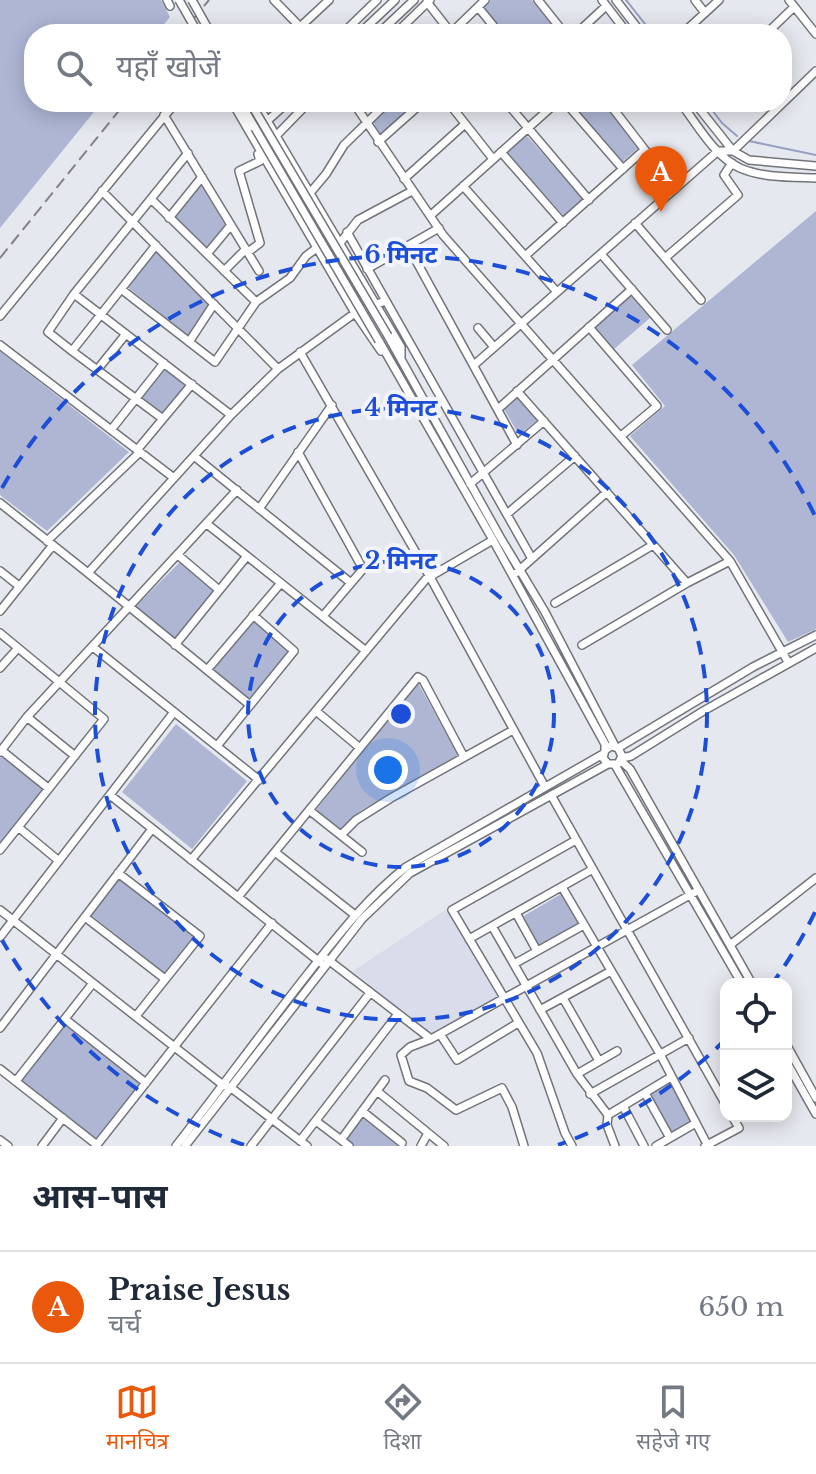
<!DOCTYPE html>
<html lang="hi">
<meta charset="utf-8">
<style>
:root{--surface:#fff;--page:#f2f2f3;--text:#1f2937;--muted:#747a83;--line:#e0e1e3;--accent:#ea580c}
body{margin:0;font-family:"Libre Baskerville","Noto Sans Devanagari",serif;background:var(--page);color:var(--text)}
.controls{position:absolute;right:24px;bottom:24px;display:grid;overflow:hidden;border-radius:16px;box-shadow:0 4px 20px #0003}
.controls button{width:72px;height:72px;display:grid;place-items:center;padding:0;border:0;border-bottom:2px solid var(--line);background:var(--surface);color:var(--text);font:40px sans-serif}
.you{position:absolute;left:388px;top:770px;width:28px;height:28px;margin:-20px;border:6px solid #fff;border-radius:50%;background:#1a73e8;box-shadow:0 0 0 12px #1a73e833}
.badge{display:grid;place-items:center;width:52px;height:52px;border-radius:50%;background:var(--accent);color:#fff;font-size:26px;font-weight:700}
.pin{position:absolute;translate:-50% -66px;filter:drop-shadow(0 2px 4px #0008)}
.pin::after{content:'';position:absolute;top:42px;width:28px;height:24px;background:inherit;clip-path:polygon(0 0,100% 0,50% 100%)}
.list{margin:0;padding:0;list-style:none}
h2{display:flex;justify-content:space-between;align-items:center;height:104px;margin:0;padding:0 32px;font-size:34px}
h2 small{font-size:26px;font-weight:400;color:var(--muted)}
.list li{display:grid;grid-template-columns:52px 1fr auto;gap:24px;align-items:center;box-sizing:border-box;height:112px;padding:0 32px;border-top:2px solid var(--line)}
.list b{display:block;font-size:30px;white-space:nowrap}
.list p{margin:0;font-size:26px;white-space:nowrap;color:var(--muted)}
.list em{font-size:26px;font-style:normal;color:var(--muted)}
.icon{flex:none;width:44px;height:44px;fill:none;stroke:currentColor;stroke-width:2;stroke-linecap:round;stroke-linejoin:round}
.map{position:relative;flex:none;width:816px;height:1146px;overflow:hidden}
.search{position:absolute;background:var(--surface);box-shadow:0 4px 20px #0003;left:24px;right:24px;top:24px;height:88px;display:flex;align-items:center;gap:20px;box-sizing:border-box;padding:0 28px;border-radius:32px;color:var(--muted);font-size:30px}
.sheet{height:216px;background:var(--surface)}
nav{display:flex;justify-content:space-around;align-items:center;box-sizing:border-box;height:112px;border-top:2px solid var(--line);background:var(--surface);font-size:22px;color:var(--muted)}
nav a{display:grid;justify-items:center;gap:4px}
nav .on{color:var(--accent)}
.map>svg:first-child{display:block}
</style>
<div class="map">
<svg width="816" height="1146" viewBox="0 0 816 1146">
<rect width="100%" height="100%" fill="#e6e8ef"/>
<path fill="#d9ddeb" d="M 448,908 L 500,999 L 431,1036 L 353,971 Z"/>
<path fill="#aeb6d4" d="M 0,0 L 161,0 L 170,17 L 156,34 L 34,34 L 34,102 L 102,102 L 0,228 Z
M 491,0 L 532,0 L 559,34 L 505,34 L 483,8 Z
M 394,102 L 417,102 L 380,135 L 373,121 Z
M 570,102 L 603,102 L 638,148 L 622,162 Z
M 526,135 L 583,198 L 564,216 L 507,153 Z
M 200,183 L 225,225 L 205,249 L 174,217 Z
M 816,211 L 816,629 L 788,642 L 734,555 L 630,436 L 665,406 L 632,365 Z
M 155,247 L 210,305 L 190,337 L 125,285 Z
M 631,296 L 650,318 L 614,349 L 595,327 Z
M 0,351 L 129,452 L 47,531 L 0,495 Z
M 163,366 L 187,385 L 160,419 L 136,399 Z
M 517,398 L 537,420 L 519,435 L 504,409 Z
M 180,562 L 214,590 L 175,639 L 135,607 Z
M 254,622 L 288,651 L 250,699 L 211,669 Z
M 418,683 L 458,755 L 360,811 L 341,829 L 316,810 Z
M 176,724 L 247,781 L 192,849 L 122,792 Z
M 2,756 L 44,788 L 0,845 L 0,758 Z
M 118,878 L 195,937 L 166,974 L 90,914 Z
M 561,894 L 578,924 L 539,947 L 522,917 Z
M 66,1025 L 140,1084 L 97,1139 L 22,1080 Z
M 670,1081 L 693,1123 L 671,1135 L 648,1094 Z
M 360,1116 L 398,1146 L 354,1146 L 344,1139 Z"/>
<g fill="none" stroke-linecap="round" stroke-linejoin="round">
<path stroke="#969ec1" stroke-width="2" d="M 626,0 L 653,34
M 706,102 L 722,123 L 737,136
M 749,141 L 816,155"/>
<g stroke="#72747b" stroke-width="10">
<path id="minor" d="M 167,0 L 170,6
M 274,0 L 307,34
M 538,0 L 565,34
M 602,0 L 628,34
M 616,0 L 642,34
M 695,0 L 705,13
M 789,0 L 816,34
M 427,2 L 452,34
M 478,7 L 500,34
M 300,27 L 329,0
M 451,33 L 485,0
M 342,34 L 377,0
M 359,34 L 395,0
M 378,34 L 414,0
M 395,34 L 430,0
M 576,34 L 606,6
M 682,34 L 719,0
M 766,34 L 794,7
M 232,102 L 355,313 L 381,351
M 240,102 L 255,128
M 256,102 L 401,347 L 401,357
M 353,102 L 443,235 L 730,561 L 788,662
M 448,102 L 493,159
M 506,102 L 589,200
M 565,102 L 623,169
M 608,102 L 675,189
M 680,102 C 697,124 714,156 740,168 C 763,178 791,177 816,178
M 694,102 L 733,151 L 749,160 L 816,166
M 164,115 L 259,271
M 266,122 L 288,102
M 274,138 L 309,102
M 378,142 L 423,102
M 501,152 L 563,223
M 404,179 L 465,124
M 463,186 L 557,292
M 102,191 L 278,369
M 310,193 L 326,174 L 344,145 L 388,102
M 430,216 L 557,102
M 169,218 L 202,177
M 635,223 L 701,300
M 347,232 L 531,557
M 340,243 L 358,220 L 412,191
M 156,245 L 72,351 L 163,419
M 408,246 L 517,445
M 248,252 L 260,243 L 239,171 L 260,161 L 258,154
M 207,254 L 231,225
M 601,254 L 667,330
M 525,256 L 644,150
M 665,258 L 738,195 L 724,175 L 732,163
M 367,269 L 439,228
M 224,271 L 246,249
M 121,289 L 215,362 L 256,302 L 151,199
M 74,294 L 231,415
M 256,302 L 290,278 L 306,256 L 318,247
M 0,316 L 176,102
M 589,327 L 657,406 L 621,436
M 478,328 L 494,347
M 388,336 L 500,537 L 545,612 L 615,746
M 379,341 L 493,540 L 605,744 L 605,750
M 189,342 L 214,304
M 0,345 L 174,478
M 72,351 L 48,332 L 74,294 L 188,153
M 300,352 L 430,577 L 545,787
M 474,365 L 718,151 L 733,151 L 816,71
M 97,370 L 126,334
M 517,391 L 687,583
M 498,409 L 632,289
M 111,430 L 164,363
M 137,450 L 192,384
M 298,452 L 363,569 L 323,616
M 194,456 L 351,583
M 470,484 L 544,421
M 0,503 L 88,573
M 259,509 L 332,405
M 507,514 L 575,456
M 207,524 L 366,651
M 47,541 L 140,452
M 178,555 L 219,590
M 0,571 L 19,586
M 516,573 L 607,492
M 555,603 L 653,545
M 0,611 L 53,545
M 0,633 L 104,719 L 0,850
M 175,645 L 247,556
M 582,645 L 687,583 L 730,561
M 93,647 L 259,780
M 0,668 L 18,648
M 207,670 L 281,583
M 250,705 L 88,573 L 231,415 L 278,369 L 355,313 L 385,301
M 316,711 L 360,748
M 27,717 L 75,756
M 217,746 L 294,651 L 253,615
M 618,748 L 753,667 L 816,635
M 1,750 L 48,788
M 0,752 L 27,717 L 237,490
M 622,758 L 631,756 L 705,710 L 816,648
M 621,761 L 630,769 L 752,984
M 615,765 L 742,984
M 110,795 L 321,963
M 551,795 L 726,1105
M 309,810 L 362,852
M 18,827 L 59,861
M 341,835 L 356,820 L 391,798 L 513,730
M 275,852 L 355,915
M 191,860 L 426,579 L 493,540
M 118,873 L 200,936 L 136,1016
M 562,887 L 660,1054 L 708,1146
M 238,897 L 418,677 L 423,680 L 464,757
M 0,910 L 223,1085 L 230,1087 L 307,1146
M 516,913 L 537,951
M 85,917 L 165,979
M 492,926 L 577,1074 L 608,1115 L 607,1125 L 615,1146
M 0,937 L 174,712
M 469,939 L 593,869
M 730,945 L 816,878
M 327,959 L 431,1039 L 699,890
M 514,964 L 584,925
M 563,998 L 599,1061
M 540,1010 L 611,971
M 65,1019 L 146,1083
M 0,1028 L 152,829
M 440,1034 L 457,1060 L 518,1023
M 431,1039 L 410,1047 L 401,1055 L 409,1081 L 427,1088 L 456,1110 L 502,1088 L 512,1107 L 524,1146
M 786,1044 L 816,1098
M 786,1061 L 816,1114
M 0,1069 L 97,1145
M 577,1074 L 617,1051
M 16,1081 L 93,983
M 377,1091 L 444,1146
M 645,1093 L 670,1138
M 590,1094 L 689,1038
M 623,1106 L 644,1146
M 362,1111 L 402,1143
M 608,1115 L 671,1077
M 316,1121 L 349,1146
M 0,1140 L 8,1146
M 341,1140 L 385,1080
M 300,1141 L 398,1014
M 42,1146 L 63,1118
M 96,1146 L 272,923
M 176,1146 C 221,1088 265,1028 310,971 C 340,933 368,897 406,867 L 603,754
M 185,1146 L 362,919 L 410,873 L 608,764 L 618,764 L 622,756 L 618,748 L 611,746 L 605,750 L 603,758 L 608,764
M 251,1146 L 370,993
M 421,1146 L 428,1133
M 572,1146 L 565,1133 L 537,1053 L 452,910 L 576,840
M 656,1146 L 696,1123
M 705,1146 L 739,1128 L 732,1116"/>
</g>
<use href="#minor" stroke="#fff" stroke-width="7"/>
<path stroke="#828287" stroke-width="2" stroke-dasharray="12 6" stroke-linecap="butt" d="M 181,34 L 209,0
M 0,258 L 126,102"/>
<g stroke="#72747b" stroke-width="10" stroke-linecap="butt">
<path id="minor-bridge" d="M 179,0 L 195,28
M 192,0 L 211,34
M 250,102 L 388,336
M 255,128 L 379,341"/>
</g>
<use href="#minor-bridge" stroke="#fff" stroke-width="7"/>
</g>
<g fill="none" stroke="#1d4ed8" stroke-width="4" stroke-dasharray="14 10">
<circle cx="401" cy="714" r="153"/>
<circle cx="401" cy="714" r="306"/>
<path d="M815 912A459 459 0 0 1 772 984M726 1039A459 459 0 0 1 558 1145M244 1145A459 459 0 0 1 2 940M2 488A459 459 0 0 1 815 516"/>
</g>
<circle cx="401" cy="714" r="12" fill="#1d4ed8" stroke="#f3f5fd" stroke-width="4"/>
<g font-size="24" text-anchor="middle" font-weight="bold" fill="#1d4ed8" stroke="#f3f5fd" stroke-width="8" stroke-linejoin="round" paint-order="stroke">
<text x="401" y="263">6 मिनट</text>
<text x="401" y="416">4 मिनट</text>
<text x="401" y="569">2 मिनट</text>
</g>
</svg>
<div class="controls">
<button><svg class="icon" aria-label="locate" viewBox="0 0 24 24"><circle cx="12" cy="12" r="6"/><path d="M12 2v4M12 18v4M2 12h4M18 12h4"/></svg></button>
<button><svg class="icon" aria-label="layers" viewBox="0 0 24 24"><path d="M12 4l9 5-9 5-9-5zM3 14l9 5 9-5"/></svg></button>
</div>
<div class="you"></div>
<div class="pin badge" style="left:661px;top:212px">A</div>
<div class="search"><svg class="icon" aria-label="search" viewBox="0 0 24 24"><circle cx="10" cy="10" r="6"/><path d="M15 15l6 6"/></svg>यहाँ खोजें</div>
</div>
<section class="sheet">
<h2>आस-पास<small></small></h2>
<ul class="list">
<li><span class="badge">A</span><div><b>Praise Jesus</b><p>चर्च</p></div><em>650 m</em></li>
</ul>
</section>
<nav>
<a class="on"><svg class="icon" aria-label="map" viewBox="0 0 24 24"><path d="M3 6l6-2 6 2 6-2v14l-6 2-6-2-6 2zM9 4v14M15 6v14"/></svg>मानचित्र</a>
<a><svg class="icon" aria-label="directions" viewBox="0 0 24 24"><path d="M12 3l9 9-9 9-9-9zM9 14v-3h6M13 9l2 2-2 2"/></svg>दिशा</a>
<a><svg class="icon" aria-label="saved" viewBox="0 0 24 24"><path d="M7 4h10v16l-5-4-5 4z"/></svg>सहेजे गए</a>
</nav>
